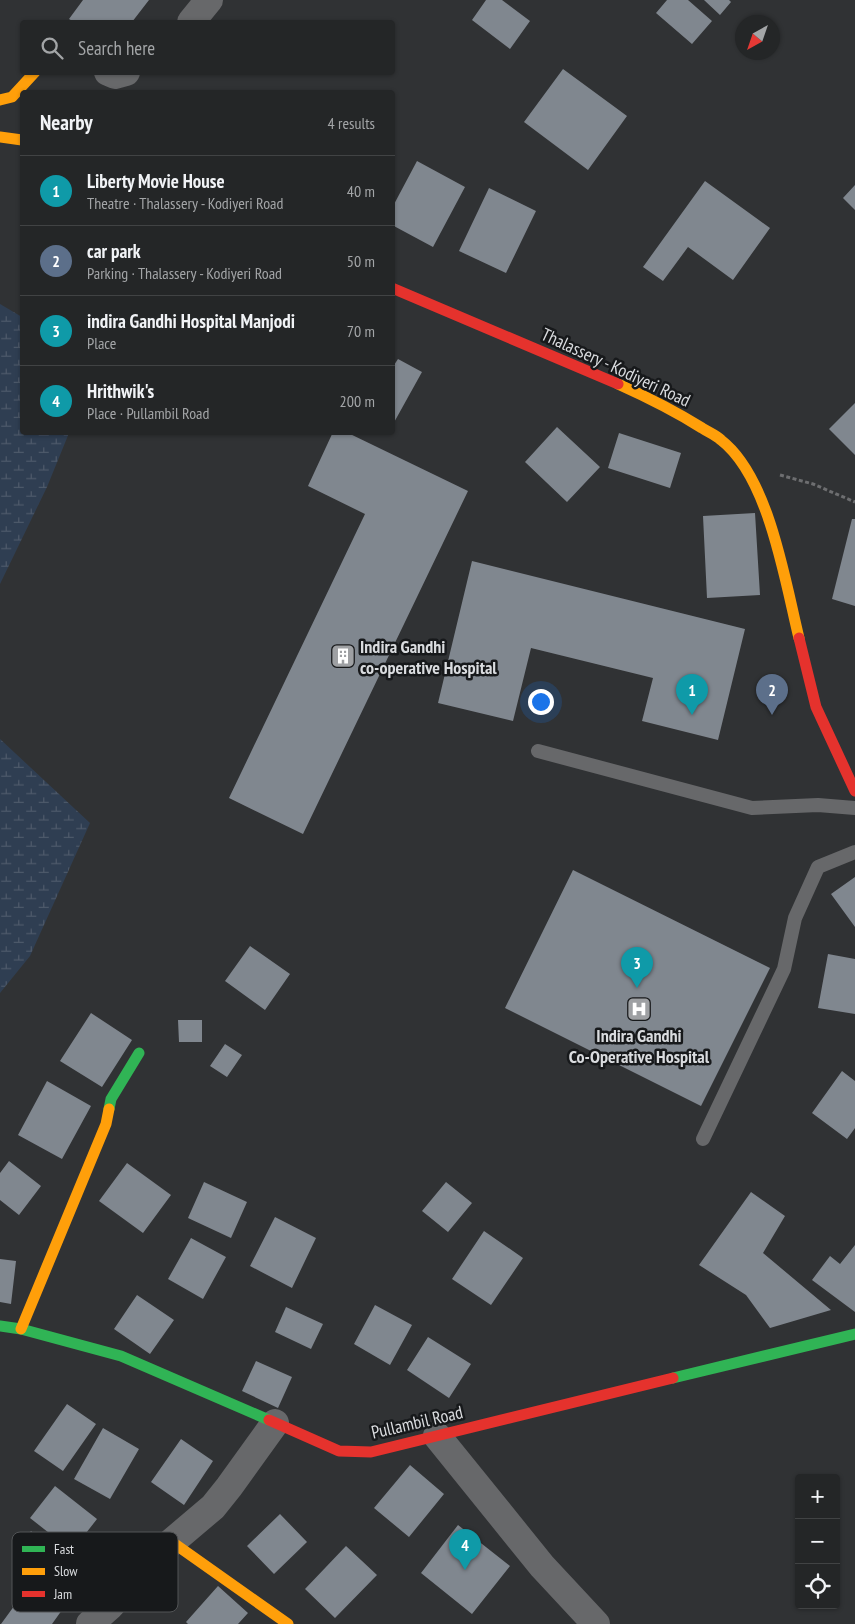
<!DOCTYPE html>
<meta charset="utf-8">
<style>
:root{--surface:#242627;--page:#2c2e2f;--text:#f1f3f6;--muted:#a3a5a7;--line:#414344;--accent:#9ea0a3}
body{margin:0;font-family:"PT Sans Narrow",sans-serif;background:var(--page);color:var(--text)}
.controls{position:absolute;right:15px;bottom:15px;display:grid;overflow:hidden;border-radius:5px;box-shadow:0 1px 4px #0004}
.controls button{width:45px;height:45px;display:grid;place-items:center;padding:0;border:0;border-bottom:1px solid var(--line);background:var(--surface);color:var(--text);font:25px sans-serif}
.compass{position:absolute;left:735px;top:15px;width:45px;height:45px;border-radius:50%;background:var(--surface);box-shadow:0 1px 4px #0004;rotate:220deg}
.you{position:absolute;left:540px;top:701px;width:18px;height:18px;margin:-12px;border:4px solid #fff;border-radius:50%;background:#1a73e8;box-shadow:0 0 0 8px #1a73e833}
.badge{display:grid;place-items:center;width:32px;height:32px;border-radius:50%;background:var(--accent);color:#fff;font-size:16px;font-weight:700}
.pin{position:absolute;translate:-50% -41px;filter:drop-shadow(0 1px 2px #0008)}
.pin::after{content:'';position:absolute;top:26px;width:18px;height:15px;background:inherit;clip-path:polygon(0 0,100% 0,50% 100%)}
.list{margin:0;padding:0;list-style:none}
h2{display:flex;justify-content:space-between;align-items:center;height:65px;margin:0;padding:0 20px;font-size:21px}
h2 small{font-size:16px;font-weight:400;color:var(--muted)}
.list li{display:grid;grid-template-columns:32px 1fr auto;gap:15px;align-items:center;box-sizing:border-box;height:70px;padding:0 20px;border-top:1px solid var(--line)}
.list b{display:block;font-size:19px;white-space:nowrap}
.list p{margin:0;font-size:16px;white-space:nowrap;color:var(--muted)}
.list em{font-size:16px;font-style:normal;color:var(--muted)}
.icon{flex:none;width:28px;height:28px;fill:none;stroke:currentColor;stroke-width:2;stroke-linecap:round;stroke-linejoin:round}
.map{position:relative;flex:none;width:855px;height:1624px;overflow:hidden}
.search{position:absolute;background:var(--surface);box-shadow:0 1px 4px #0004;left:20px;top:20px;width:375px;height:55px;display:flex;align-items:center;gap:12px;box-sizing:border-box;padding:0 18px;border-radius:5px;color:var(--muted);font-size:19px}
.panel{position:absolute;background:var(--surface);box-shadow:0 1px 4px #0004;left:20px;top:90px;width:375px;height:345px;border-radius:5px}
.map>svg:first-child{display:block}
</style>
<div class="map">
<svg width="855" height="1624" viewBox="0 0 855 1624">
<defs>
<pattern id="wetland-marsh" width="20" height="14" patternUnits="userSpaceOnUse" patternTransform="scale(1.25)"><rect width="20" height="14" fill="#2f3e52"/><path d="M1 5h8M5 5V1M11 12h8M15 12V8" fill="none" stroke="#4d596a"/></pattern>
</defs>
<rect width="100%" height="100%" fill="#303234"/>
<path fill="url(#wetland-marsh)" d="M 0,304 L 22,317 L 22,432 L 69,433 L 47,487 L 0,584 Z
M 0,739 L 90,823 L 30,956 L 0,993 Z"/>
<path fill="#80878f" d="M 83,0 L 149,0 L 132,22 L 74,22 L 69,19 Z
M 486,0 L 502,0 L 530,21 L 510,49 L 472,20 Z
M 667,0 L 688,0 L 712,21 L 692,44 L 656,13 Z
M 704,0 L 729,0 L 731,2 L 720,15 Z
M 563,69 L 627,116 L 588,170 L 524,122 Z
M 417,161 L 465,187 L 433,247 L 392,225 L 392,208 Z
M 705,181 L 770,228 L 733,280 L 688,247 L 663,281 L 643,267 Z
M 855,185 L 855,210 L 843,198 Z
M 489,188 L 536,211 L 506,273 L 459,251 Z
M 398,359 L 422,372 L 392,426 L 392,368 Z
M 855,403 L 855,455 L 829,429 Z
M 557,427 L 600,467 L 567,502 L 525,462 Z
M 333,432 L 346,432 L 468,491 L 303,834 L 229,798 L 365,514 L 308,486 Z
M 619,433 L 681,453 L 670,488 L 608,468 Z
M 755,513 L 760,595 L 707,598 L 703,516 Z
M 852,519 L 855,519 L 855,606 L 832,599 Z
M 472,561 L 745,629 L 718,740 L 642,721 L 653,678 L 531,648 L 513,721 L 438,703 Z
M 573,870 L 770,968 L 701,1106 L 505,1008 Z
M 855,877 L 855,927 L 831,894 Z
M 250,946 L 290,974 L 265,1010 L 225,981 Z
M 828,954 L 855,959 L 855,1014 L 818,1008 Z
M 91,1013 L 132,1040 L 102,1087 L 60,1061 Z
M 178,1020 L 202,1020 L 202,1042 L 179,1042 Z
M 225,1044 L 242,1055 L 227,1077 L 210,1066 Z
M 842,1071 L 855,1081 L 855,1128 L 847,1139 L 812,1113 Z
M 47,1081 L 91,1106 L 62,1159 L 18,1135 Z
M 9,1161 L 41,1186 L 19,1215 L 0,1200 L 0,1173 Z
M 127,1163 L 171,1195 L 143,1233 L 99,1201 Z
M 204,1182 L 247,1202 L 231,1238 L 188,1218 Z
M 446,1182 L 472,1203 L 448,1232 L 422,1211 Z
M 751,1192 L 785,1216 L 763,1253 L 831,1310 L 770,1328 L 746,1295 L 699,1265 Z
M 275,1217 L 316,1238 L 292,1288 L 250,1266 Z
M 484,1231 L 523,1258 L 491,1305 L 452,1279 Z
M 191,1238 L 226,1257 L 203,1299 L 168,1279 Z
M 855,1245 L 855,1312 L 812,1280 L 830,1256 L 840,1264 Z
M 0,1259 L 16,1261 L 11,1304 L 0,1302 Z
M 137,1295 L 174,1320 L 150,1354 L 114,1329 Z
M 375,1305 L 412,1325 L 390,1365 L 354,1344 Z
M 286,1307 L 323,1324 L 311,1349 L 275,1332 Z
M 428,1337 L 471,1364 L 449,1398 L 407,1370 Z
M 256,1361 L 292,1377 L 278,1408 L 242,1391 Z
M 67,1404 L 96,1424 L 63,1471 L 34,1451 Z
M 103,1428 L 139,1449 L 110,1499 L 74,1479 Z
M 181,1439 L 213,1461 L 184,1505 L 151,1482 Z
M 410,1465 L 444,1494 L 409,1537 L 374,1508 Z
M 55,1486 L 97,1519 L 72,1551 L 30,1518 Z
M 280,1514 L 307,1542 L 274,1574 L 247,1546 Z
M 458,1525 L 510,1566 L 472,1614 L 421,1573 Z
M 31,1531 L 79,1569 L 60,1593 L 12,1555 Z
M 346,1546 L 377,1575 L 335,1618 L 305,1589 Z
M 218,1586 L 248,1613 L 238,1624 L 188,1624 L 186,1622 Z
M 28,1587 L 62,1610 L 52,1624 L 1,1624 Z"/>
<g fill="none" stroke-linecap="round" stroke-linejoin="round">
<path stroke="#6d6e70" stroke-width="3" stroke-dasharray="4 2.5" stroke-linecap="butt" d="M 780,475 L 813,484 L 855,502"/>
<path stroke="#67686a" stroke-width="14" d="M 538,751 L 752,808 L 818,805 L 855,808
M 703,1139 L 784,969 L 795,918 L 818,867 L 855,852"/>
<path stroke="#67686a" stroke-width="28" d="M 191,22 L 209,0
M 108,72 L 115,75 L 126,72
M 437,1436 L 542,1566 L 596,1624
M 90,1624 L 110,1606 L 161,1551 L 213,1507 L 229,1487 L 275,1423"/>
<path stroke="#30b455" stroke-width="11" d="M 109,1109 L 111,1099 L 139,1053
M 0,1326 L 21,1329 L 121,1356 L 269,1420
M 673,1378 L 855,1334"/>
<path stroke="#ff9f0a" stroke-width="11" d="M 0,100 L 12,97 L 35,72
M 0,137 L 22,140
M 618,384 C 647,397 675,411 702,428 C 708,432 716,435 721,440 C 769,477 785,581 799,638
M 21,1329 L 106,1124 L 109,1109
M 172,1542 L 288,1624"/>
<path stroke="#e5322d" stroke-width="11" d="M 392,288 L 618,384
M 799,638 L 816,707 L 855,791
M 269,1420 L 339,1451 L 371,1452 L 673,1378"/>
</g>
<defs>
<g id="building-square" transform="scale(1.25)"><rect x="-9" y="-9" width="18" height="18" rx="4" fill="#9ea0a3" stroke="#17191b"/><path d="M-4-6H4V6H1V3H-1V6H-4ZM-2.5-4.3h1.7v1.8h-1.7ZM.8-4.3h1.7v1.8H.8ZM-2.5-1h1.7V.8h-1.7ZM.8-1h1.7V.8H.8Z" fill="#fff"/></g>
<g id="hospital-square" transform="scale(1.25)"><rect x="-9" y="-9" width="18" height="18" rx="4" fill="#9ea0a3" stroke="#17191b"/><path d="M-5-5h3v3.5h4V-5h3V5h-3V1.5h-4V5h-3Z" fill="#fff"/></g>
</defs>
<g fill-rule="evenodd">
<use href="#building-square" x="343" y="656"/>
<use href="#hospital-square" x="639" y="1009"/>
</g>
<g text-anchor="middle" dominant-baseline="central" stroke-width="5" stroke-linejoin="round" paint-order="stroke">
<g font-size="18" fill="#dadcdf" stroke="#17191b">
<text transform="translate(616 367) rotate(25)">Thalassery - Kodiyeri Road</text>
<text transform="translate(417 1422) rotate(-13)">Pullambil Road</text>
</g>
<g font-size="18" font-weight="bold" fill="#dadcdf" stroke="#17191b" text-anchor="start">
<text x="360" y="646">Indira Gandhi<tspan x="360" dy="21">co-operative Hospital</tspan></text>
<text x="639" y="1035" text-anchor="middle">Indira Gandhi<tspan x="639" dy="21">Co-Operative Hospital</tspan></text>
</g>
</g>
<rect x="12" y="1532" width="166" height="80" rx="8" fill="#17191b" stroke="#525456" stroke-width="1"/>
<rect x="22" y="1546" width="23" height="6" fill="#30b455"/>
<rect x="22" y="1568" width="23" height="7" fill="#ff9f0a"/>
<rect x="22" y="1591" width="23" height="6" fill="#e5322d"/>
<g font-size="14" fill="#dadcdf">
<text x="54" y="1554">Fast</text>
<text x="54" y="1576">Slow</text>
<text x="54" y="1599">Jam</text>
</g>
</svg>
<div class="controls">
<button>+</button>
<button>−</button>
<button><svg class="icon" aria-label="locate" viewBox="0 0 24 24"><circle cx="12" cy="12" r="6"/><path d="M12 2v4M12 18v4M2 12h4M18 12h4"/></svg></button>
</div>
<svg class="compass" viewBox="-18 -18 36 36"><path d="M0-13l5 13h-10z" fill="#e53935"/><path d="M0 13l5-13h-10z" fill="#a3a5a7"/></svg>
<div class="you"></div>
<div class="pin badge" style="left:692px;top:715px;background:#0f9aa8">1</div>
<div class="pin badge" style="left:772px;top:715px;background:#5c6f8a">2</div>
<div class="pin badge" style="left:637px;top:988px;background:#0f9aa8">3</div>
<div class="pin badge" style="left:465px;top:1570px;background:#0f9aa8">4</div>
<div class="search"><svg class="icon" aria-label="search" viewBox="0 0 24 24"><circle cx="10" cy="10" r="6"/><path d="M15 15l6 6"/></svg>Search here</div>
<section class="panel">
<h2>Nearby<small>4 results</small></h2>
<ul class="list">
<li><span class="badge" style="background:#0f9aa8">1</span><div><b>Liberty Movie House</b><p>Theatre · Thalassery - Kodiyeri Road</p></div><em>40 m</em></li>
<li><span class="badge" style="background:#5c6f8a">2</span><div><b>car park</b><p>Parking · Thalassery - Kodiyeri Road</p></div><em>50 m</em></li>
<li><span class="badge" style="background:#0f9aa8">3</span><div><b>indira Gandhi Hospital Manjodi</b><p>Place</p></div><em>70 m</em></li>
<li><span class="badge" style="background:#0f9aa8">4</span><div><b>Hrithwik's</b><p>Place · Pullambil Road</p></div><em>200 m</em></li>
</ul>
</section>
</div>
